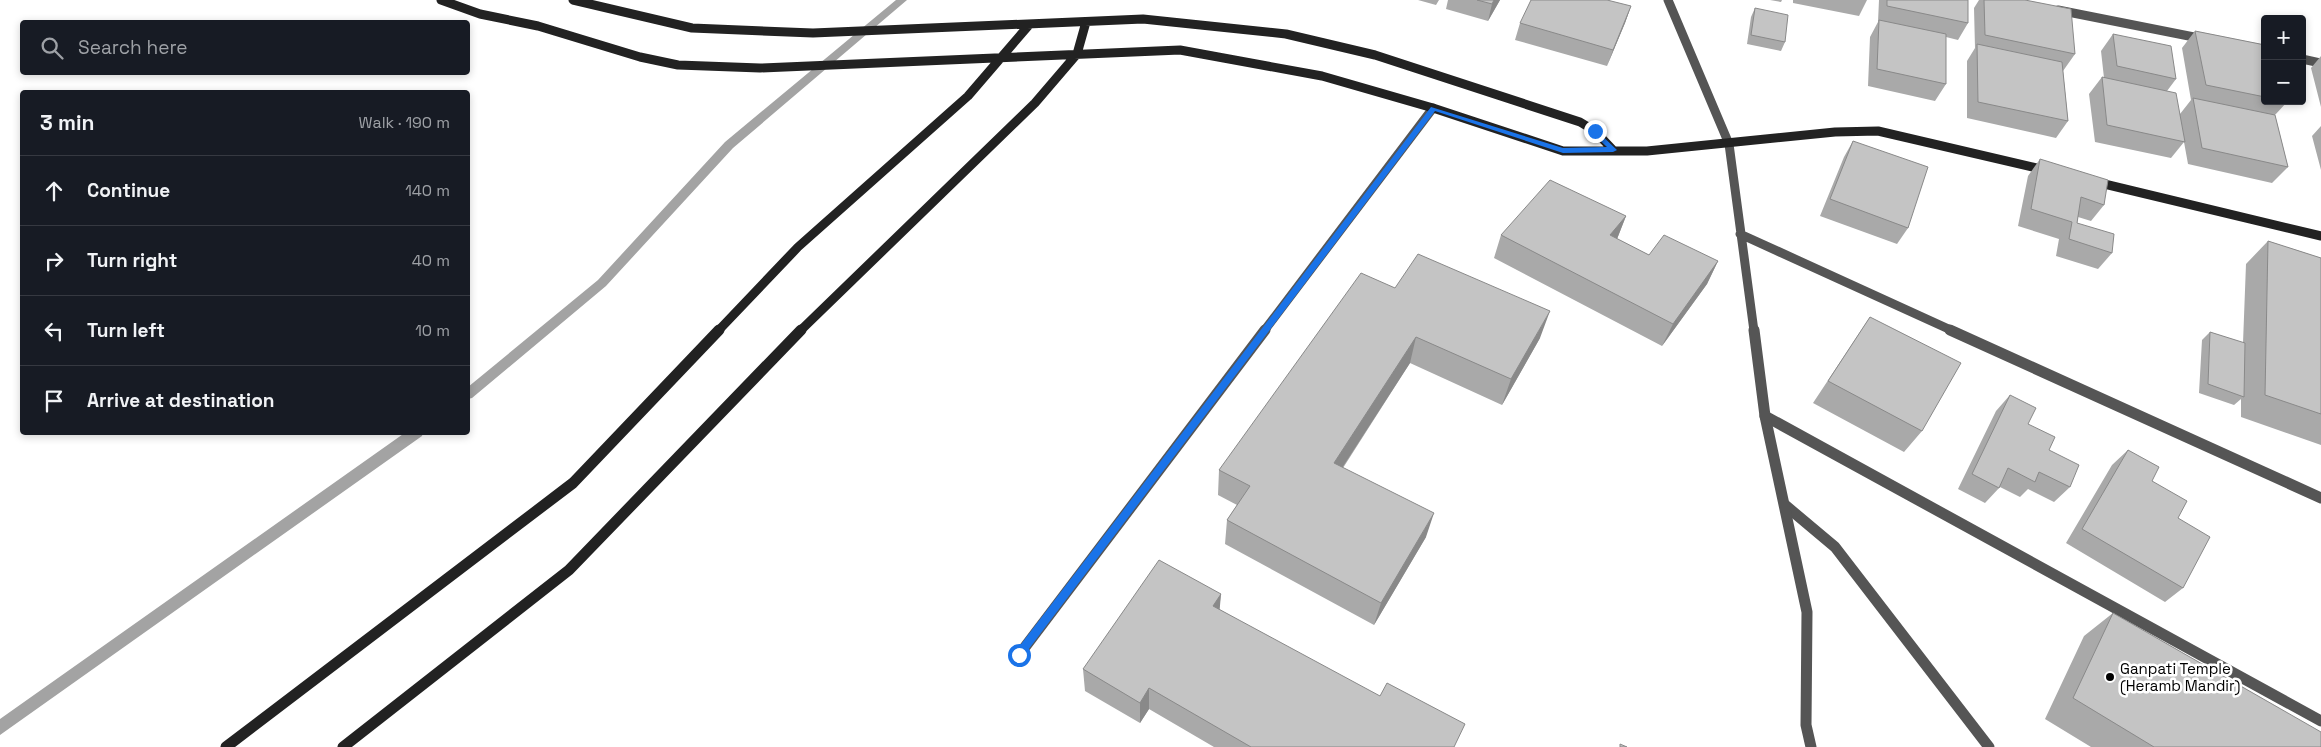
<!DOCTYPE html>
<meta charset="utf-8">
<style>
:root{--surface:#171b24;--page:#20242c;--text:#f1f3f6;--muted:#9ea1a6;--line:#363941}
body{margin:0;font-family:"Space Grotesk",sans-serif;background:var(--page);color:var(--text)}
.controls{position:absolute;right:15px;top:15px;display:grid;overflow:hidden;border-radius:5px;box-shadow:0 2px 8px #0003}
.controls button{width:45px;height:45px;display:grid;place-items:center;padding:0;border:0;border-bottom:1px solid var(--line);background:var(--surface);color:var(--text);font:25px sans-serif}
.stop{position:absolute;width:15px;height:15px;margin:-11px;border:4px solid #1a73e8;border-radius:50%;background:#fff}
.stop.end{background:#1a73e8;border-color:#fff;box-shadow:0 1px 5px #0008}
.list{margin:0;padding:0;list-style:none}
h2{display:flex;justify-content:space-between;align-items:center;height:65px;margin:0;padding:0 20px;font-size:21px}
h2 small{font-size:16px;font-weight:400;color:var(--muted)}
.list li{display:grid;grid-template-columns:32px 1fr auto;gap:15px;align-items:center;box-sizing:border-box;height:70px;padding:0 20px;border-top:1px solid var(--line)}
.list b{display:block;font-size:19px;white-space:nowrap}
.list em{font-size:16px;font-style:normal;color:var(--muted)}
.icon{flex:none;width:28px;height:28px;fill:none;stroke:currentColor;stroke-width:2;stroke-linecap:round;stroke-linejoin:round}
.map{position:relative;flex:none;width:2321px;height:747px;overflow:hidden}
.search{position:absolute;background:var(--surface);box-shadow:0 2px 8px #0003;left:20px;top:20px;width:450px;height:55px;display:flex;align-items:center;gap:12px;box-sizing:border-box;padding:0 18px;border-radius:5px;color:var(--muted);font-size:19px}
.panel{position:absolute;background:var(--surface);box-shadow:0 2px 8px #0003;left:20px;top:90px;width:450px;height:345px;border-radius:5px}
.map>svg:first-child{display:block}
</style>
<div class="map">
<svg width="2321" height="747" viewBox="0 0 2321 747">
<rect width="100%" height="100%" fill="#fff"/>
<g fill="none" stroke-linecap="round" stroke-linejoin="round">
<path fill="#a3a3a3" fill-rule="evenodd" d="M 896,0 L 907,0 L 733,148 L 606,286 L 472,398 L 468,399 L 468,387 L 598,280 L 725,142 Z
M 406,432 L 423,432 L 422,436 L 0,735 L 0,719 Z"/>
<path stroke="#555" stroke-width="9" d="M 2058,10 L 2204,39
M 2302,59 L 2321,63
M 1264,331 L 1433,108"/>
<path stroke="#555" stroke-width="11" d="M 1765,416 L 2321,721
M 1785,505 L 1835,547 L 1989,747
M 1019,655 L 1265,330"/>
<path stroke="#555" stroke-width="9" d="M 1668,0 L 1729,144 L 1754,331
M 1740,234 L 1953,331"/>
<path stroke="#555" stroke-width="11" d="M 1754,330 L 1765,416 L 1807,612 L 1806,725 L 1811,747
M 1950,330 L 2321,498"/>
<path stroke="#222" stroke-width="9" d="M 441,0 L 480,14 L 538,26 L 640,57 L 678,65 L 760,68 L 1180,50 L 1322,76 L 1433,108 L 1563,151 L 1647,151 L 1835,132 L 1878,131 L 2045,170
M 573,0 L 692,28 L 813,33 L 1143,19 L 1286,34 L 1375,55 L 1580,122 L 1595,131 L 1613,150
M 2096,182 L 2321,236
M 718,331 L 798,247 L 968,96 L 1029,25
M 800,331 L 1035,103 L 1077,54 L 1086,22"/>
<path stroke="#222" stroke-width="11" d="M 226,747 L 573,483 L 719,330
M 343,747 L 569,570 L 801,330"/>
</g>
<path fill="#a9a9a9" d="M 1418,0 L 1439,0 L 1436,5 Z
M 1448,0 L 1500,0 L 1488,21 L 1446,9 Z
M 1770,0 L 1782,0 L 1781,2 Z
M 1793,0 L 1867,0 L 1859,16 L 1793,3 Z
M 1879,0 L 1968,0 L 1968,23 L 1958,40 L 1946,37 L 1946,84 L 1935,101 L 1868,86 L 1870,37 L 1878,22 Z
M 1979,0 L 2025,0 L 2075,54 L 2063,71 L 2068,121 L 2056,138 L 1967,118 L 1967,61 L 1975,48 L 1974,8 Z
M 1631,6 L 1625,23 L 1607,66 L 1515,40 L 1520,23 Z
M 1755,8 L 1785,42 L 1781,51 L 1747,44 L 1751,17 Z
M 2195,31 L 2265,45 L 2265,101 L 2287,101 L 2287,102 L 2275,115 L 2288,167 L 2272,183 L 2188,164 L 2184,142 L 2171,158 L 2095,142 L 2089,94 L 2102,77 L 2104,78 L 2101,51 L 2113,34 L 2176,79 L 2167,91 L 2180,114 L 2191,100 L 2182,48 Z
M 2321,56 L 2321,107 L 2311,68 Z
M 2321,126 L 2321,170 L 2312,136 Z
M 1853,141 L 1908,228 L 1897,244 L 1820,216 L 1844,157 Z
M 2040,159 L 2104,205 L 2091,221 L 2078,217 L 2077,223 L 2112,253 L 2098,269 L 2056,256 L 2059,239 L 2018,226 L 2028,176 Z
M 1626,216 L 1617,239 L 1649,255 L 1718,261 L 1707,284 L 1662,346 L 1494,258 L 1501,235 Z
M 2268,241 L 2321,258 L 2321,445 L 2241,417 L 2241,399 L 2234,405 L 2199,393 L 2202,340 L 2210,332 L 2243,343 L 2246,264 Z
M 1395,288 L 1540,338 L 1502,405 L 1410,363 L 1343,468 L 1426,537 L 1374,625 L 1225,544 L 1227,520 L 1237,505 L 1218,495 L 1219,470 Z
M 1870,317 L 1922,431 L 1904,452 L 1813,403 Z
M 2010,395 L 2028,424 L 2049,450 L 2070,487 L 2054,502 L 2028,489 L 2020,497 L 2000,487 L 1985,503 L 1958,489 L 1996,411 Z
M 2128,450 L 2152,481 L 2178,518 L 2183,588 L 2165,602 L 2066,543 L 2112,465 Z
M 1221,594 L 1219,609 L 1454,747 L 1214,747 L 1149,709 L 1140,723 L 1085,691 L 1083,669 Z
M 2113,613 L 2321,747 L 2091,747 L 2045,719 L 2084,636 Z"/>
<path fill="#898989" d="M 1494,0 L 1500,0 L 1488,21 L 1492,4 Z
M 1631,6 L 1625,23 L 1607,66 L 1613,50 Z
M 1626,216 L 1617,239 L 1610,235 Z
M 1718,261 L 1707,284 L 1662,346 L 1673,324 Z
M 1550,311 L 1540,338 L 1502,405 L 1511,379 Z
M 1416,337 L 1410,363 L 1329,488 L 1334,463 Z
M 1434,513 L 1426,537 L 1374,625 L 1381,603 Z
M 1221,594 L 1219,617 L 1213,606 Z
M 1149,688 L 1149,709 L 1140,723 L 1140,703 Z"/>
<path fill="#c4c4c4" stroke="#898989" d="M 1477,0 L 1494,0 L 1492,4 Z
M 1531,0 L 1607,0 L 1631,6 L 1613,50 L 1520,23 Z
M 1887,0 L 1968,0 L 1968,23 L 1887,6 Z
M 1984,0 L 2025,0 L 2071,9 L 2075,54 L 1985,35 Z
M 1755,8 L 1788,15 L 1785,42 L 1751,35 Z
M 1879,20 L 1946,34 L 1946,84 L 1877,69 Z
M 2195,31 L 2265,45 L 2265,97 L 2206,85 Z
M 2113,34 L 2171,46 L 2176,79 L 2117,66 Z
M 1977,44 L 2062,62 L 2068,121 L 1978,102 Z
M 2102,77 L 2176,93 L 2185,142 L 2107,125 Z
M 2193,98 L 2275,115 L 2288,167 L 2202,148 Z
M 1853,141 L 1928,167 L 1908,228 L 1830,199 Z
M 2040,159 L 2108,180 L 2104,205 L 2081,197 L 2077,223 L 2114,234 L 2112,253 L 2069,239 L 2072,222 L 2031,209 Z
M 1550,180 L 1626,216 L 1610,235 L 1649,255 L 1664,235 L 1718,261 L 1673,324 L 1501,235 Z
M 2268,241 L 2321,258 L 2321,414 L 2265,395 Z
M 1418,254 L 1550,311 L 1511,379 L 1416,337 L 1334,463 L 1434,513 L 1381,603 L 1227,520 L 1250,486 L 1219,470 L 1361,273 L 1395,288 Z
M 1870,317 L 1961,363 L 1922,431 L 1828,381 Z
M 2210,332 L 2245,343 L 2244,397 L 2208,384 Z
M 2010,395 L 2036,408 L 2028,424 L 2055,437 L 2049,450 L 2079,465 L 2070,487 L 2039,472 L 2035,482 L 2008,468 L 1999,488 L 1972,474 Z
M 2128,450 L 2159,467 L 2152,481 L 2187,501 L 2178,518 L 2210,537 L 2183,588 L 2082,529 Z
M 1159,560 L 1221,594 L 1213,606 L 1380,696 L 1387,683 L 1465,724 L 1454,747 L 1251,747 L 1149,688 L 1140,703 L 1083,669 Z
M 2113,613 L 2321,732 L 2321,747 L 2154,747 L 2073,698 Z
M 1620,744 L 1627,747 L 1620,747 Z"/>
<path fill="#1a73e8" d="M 1431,107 L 1563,148 L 1607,147 L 1592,133 L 1592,129 L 1595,129 L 1617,150 L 1613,152 L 1563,153 L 1435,111 L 1022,658 L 1015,658 L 1015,652 Z"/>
<circle fill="#000" stroke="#fff" stroke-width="2" cx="2110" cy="677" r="5"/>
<g text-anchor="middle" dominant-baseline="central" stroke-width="5" stroke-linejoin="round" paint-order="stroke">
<g font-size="15" fill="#000" stroke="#fff" text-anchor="start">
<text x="2120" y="668">Ganpati Temple<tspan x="2120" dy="17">(Heramb Mandir)</tspan></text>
</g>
</g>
</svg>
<div class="controls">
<button>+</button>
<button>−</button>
</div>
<div class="stop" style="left:1019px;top:655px"></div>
<div class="stop end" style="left:1595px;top:131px"></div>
<div class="search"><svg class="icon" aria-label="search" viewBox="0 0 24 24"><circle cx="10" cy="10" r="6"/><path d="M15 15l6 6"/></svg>Search here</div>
<section class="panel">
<h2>3 min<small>Walk · 190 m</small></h2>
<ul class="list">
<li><svg class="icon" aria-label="ahead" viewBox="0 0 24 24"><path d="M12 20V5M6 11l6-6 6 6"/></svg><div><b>Continue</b></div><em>140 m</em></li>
<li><svg class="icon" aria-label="right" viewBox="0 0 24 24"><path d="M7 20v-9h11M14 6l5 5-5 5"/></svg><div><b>Turn right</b></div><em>40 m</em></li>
<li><svg class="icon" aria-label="left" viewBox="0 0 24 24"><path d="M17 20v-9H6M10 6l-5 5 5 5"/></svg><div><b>Turn left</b></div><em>10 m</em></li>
<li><svg class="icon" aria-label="arrive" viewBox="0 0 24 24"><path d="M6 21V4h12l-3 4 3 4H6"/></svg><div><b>Arrive at destination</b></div></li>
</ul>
</section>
</div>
